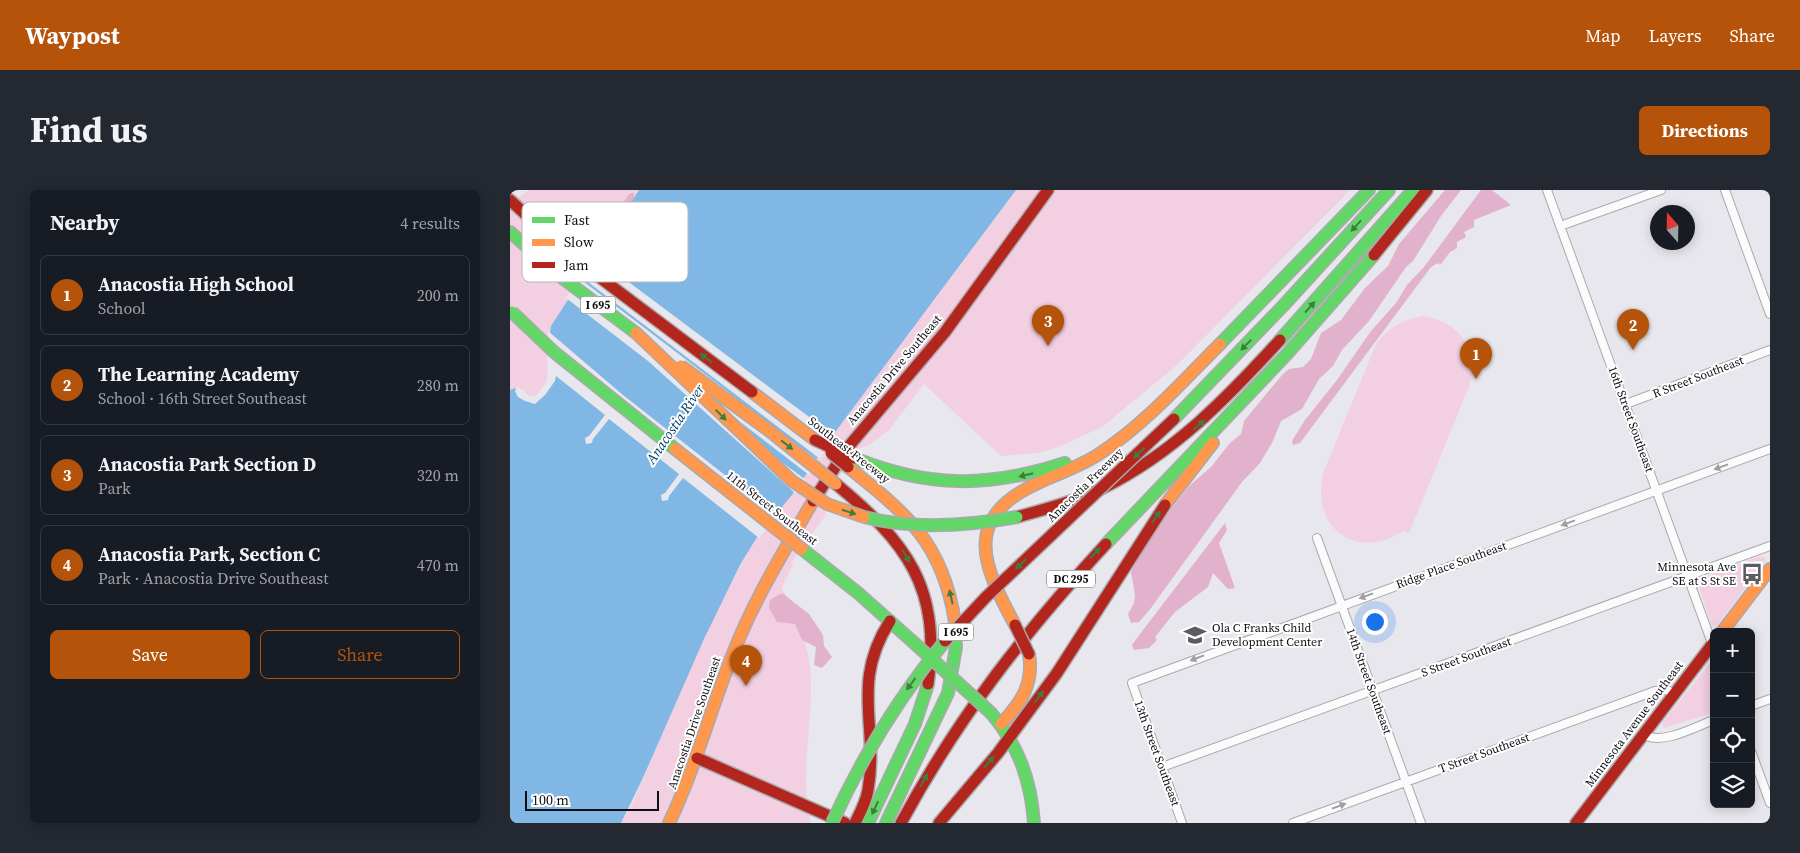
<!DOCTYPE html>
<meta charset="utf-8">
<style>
:root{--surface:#171b24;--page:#242831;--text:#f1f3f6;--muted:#9ea1a6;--line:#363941;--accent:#b45309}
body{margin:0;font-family:"Source Serif 4",serif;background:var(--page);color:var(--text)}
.controls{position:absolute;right:15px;bottom:15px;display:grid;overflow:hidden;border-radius:8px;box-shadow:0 2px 12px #0003}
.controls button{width:45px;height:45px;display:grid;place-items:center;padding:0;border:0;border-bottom:1px solid var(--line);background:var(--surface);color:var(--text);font:25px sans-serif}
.compass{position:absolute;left:1140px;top:15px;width:45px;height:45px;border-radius:50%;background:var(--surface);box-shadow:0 2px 12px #0003;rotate:340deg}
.scale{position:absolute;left:15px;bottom:12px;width:134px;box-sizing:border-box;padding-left:5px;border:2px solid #100f13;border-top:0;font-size:14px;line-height:18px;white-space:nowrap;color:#100f13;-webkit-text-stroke:4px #fff;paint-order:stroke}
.you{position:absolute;left:864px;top:431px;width:18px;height:18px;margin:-12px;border:4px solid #fff;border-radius:50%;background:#1a73e8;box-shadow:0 0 0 8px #1a73e833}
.badge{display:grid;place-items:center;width:32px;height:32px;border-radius:50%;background:var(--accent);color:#fff;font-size:16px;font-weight:700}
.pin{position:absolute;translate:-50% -41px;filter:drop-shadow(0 1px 2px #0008)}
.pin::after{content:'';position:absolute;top:26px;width:18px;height:15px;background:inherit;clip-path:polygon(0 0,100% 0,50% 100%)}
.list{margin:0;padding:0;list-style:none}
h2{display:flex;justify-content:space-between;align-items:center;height:65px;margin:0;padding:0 20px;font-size:21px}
h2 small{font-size:16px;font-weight:400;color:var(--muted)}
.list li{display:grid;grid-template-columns:32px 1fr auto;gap:15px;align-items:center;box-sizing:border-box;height:80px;margin:0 10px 10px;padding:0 10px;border:1px solid var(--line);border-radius:8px}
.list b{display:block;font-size:19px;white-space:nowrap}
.list p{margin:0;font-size:16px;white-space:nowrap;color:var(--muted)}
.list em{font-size:16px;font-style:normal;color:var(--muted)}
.actions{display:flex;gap:10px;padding:15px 20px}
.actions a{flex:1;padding:11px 0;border:1px solid var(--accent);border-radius:8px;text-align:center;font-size:18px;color:var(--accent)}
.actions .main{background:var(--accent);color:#fff}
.icon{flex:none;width:28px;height:28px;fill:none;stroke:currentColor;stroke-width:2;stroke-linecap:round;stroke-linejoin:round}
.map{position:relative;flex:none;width:1260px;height:633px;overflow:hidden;border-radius:8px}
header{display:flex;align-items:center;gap:30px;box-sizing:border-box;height:70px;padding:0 25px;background:var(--accent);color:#fff}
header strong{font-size:24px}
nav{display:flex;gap:28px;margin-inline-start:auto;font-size:18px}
.intro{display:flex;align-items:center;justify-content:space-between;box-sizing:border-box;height:120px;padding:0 30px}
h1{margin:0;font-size:35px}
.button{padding:12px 22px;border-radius:8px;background:var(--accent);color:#fff;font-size:18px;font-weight:700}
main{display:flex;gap:30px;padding:0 30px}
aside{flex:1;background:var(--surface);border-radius:8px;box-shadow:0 2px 12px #0003}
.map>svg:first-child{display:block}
</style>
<header>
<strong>Waypost</strong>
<nav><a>Map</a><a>Layers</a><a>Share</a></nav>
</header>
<div class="intro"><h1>Find us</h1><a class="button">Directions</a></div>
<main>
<aside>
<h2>Nearby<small>4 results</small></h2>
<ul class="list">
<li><span class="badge">1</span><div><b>Anacostia High School</b><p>School</p></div><em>200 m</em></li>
<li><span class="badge">2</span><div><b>The Learning Academy</b><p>School · 16th Street Southeast</p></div><em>280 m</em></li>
<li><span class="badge">3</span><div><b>Anacostia Park Section D</b><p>Park</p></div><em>320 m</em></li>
<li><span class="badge">4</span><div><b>Anacostia Park, Section C</b><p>Park · Anacostia Drive Southeast</p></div><em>470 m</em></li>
</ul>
<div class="actions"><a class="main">Save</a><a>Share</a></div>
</aside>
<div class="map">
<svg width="1260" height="633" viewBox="0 0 1260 633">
<rect width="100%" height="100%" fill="#e8e7ed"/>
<path fill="#f2cfe1" d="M 19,0 L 129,0 L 41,136 L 40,191 L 28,209 L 19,209 L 0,200 L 0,13 Z
M 506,0 L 840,0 L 667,175 L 592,237 L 546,258 L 527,263 L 491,266 L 414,194 L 379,240 L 359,255 L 348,259 L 318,303 L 315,326 L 281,373 L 283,375 L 272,397 C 280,418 295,447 299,469 C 307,521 287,584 301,633 L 111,633 C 128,607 138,575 151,546 C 181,478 210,408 249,344 Z
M 912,126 C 949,131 968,158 960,194 L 899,343 L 893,341 C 844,373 799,335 814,281 L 866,154 C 878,138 892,130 912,126 Z
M 1250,366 L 1255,368 L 1255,372 L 1208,434 L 1205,436 L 1201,434 L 1187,390 Z
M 1200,473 L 1204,476 L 1204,522 L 1154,538 L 1152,533 Z"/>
<path fill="#e2b1cb" d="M 935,0 L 951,0 L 931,26 L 903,71 L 896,77 L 859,131 L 832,160 L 823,176 L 809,189 L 792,219 L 771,231 L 763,251 L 750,273 L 732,292 L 641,418 L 629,432 L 621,433 L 618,424 L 624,413 L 625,405 L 621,382 L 639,348 L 679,296 L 701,277 L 720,253 L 731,244 L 734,231 L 772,185 L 779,179 L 793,177 L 801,169 L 811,143 L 831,130 L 855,98 L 878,76 L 889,54 Z
M 971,0 L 982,0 L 1001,15 L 964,30 L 964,37 L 954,42 L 956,47 L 947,52 L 947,58 L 940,62 L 930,75 L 928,73 L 921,77 L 790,253 L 783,255 L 782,251 L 795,230 L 827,190 L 861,141 L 886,113 L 897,95 L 914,77 Z
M 120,3 L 124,3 L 124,8 L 87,65 L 80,62 Z
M 715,333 L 717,340 L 709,353 L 725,398 L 718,399 L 703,383 L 698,397 L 665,422 L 645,447 L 647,450 L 639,458 L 624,460 L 622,455 L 630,444 Z
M 272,403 L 299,424 L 313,445 L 314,456 L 322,467 L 312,478 L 304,475 L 306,457 L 292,450 L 285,434 L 267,432 L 259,418 L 260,410 Z"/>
<path fill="#80b7e4" d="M 129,0 L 506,0 L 323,245 L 282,305 L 249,344 L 230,375 L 194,449 L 132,590 L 111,633 L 0,633 L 0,200 L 6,198 L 19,208 L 27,209 L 40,192 L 39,151 L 41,136 Z"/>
<path fill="#e8e7ed" d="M 84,66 L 326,247 L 310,269 L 70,86 Z
M 69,88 L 309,271 L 299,285 L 229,231 L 269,270 L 296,290 L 286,304 L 138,171 L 56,108 Z
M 38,141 L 113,205 L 267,326 L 249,348 L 173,288 L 159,306 L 158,310 L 152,311 L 151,305 L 155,303 L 169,284 L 99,229 L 83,249 L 82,253 L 76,254 L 75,248 L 79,246 L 95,225 L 46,186 L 45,191 L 35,205 L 25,214 L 15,211 L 8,207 L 5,201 L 7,196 L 20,206 L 26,206 L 37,191 Z"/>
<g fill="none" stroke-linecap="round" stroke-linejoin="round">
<g stroke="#aaa9ad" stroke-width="10">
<path id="street" d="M 1037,0 L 1203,456
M 1215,0 L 1260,124
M 1050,36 L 1151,0
M 1116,214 L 1260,160
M 807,348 L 911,633
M 1241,516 L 1260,509
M 1134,545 C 1154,555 1184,537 1204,530
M 1241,561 L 1260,613
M 652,577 L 1260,356
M 672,633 L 622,493 L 1260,259
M 783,633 L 1145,501 L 1157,500 L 1165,504"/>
</g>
<g stroke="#aaa9ad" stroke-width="14">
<path id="fast" d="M 0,42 L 51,87 L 126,143
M 770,150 L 903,0
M 710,154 L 859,0
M 664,229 L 773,116 L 879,0
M 344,268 C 418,298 479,298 555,273
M 596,354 L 777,164 L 864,65
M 292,359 L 348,403 L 402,451
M 481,523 C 509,556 521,591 524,633
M 358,633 L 405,534 L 418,494
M 376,633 L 438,503 L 446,457 L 445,432"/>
</g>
<g stroke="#aaa9ad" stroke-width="14">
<path id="slow" d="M 242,202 L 305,250
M 338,277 C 397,324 433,353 445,432
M 655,315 L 703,253
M 505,435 C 472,374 451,327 530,292 C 550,283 571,276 589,264 C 634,235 672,192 710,154
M 1212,442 L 1260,379
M 491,534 C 511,513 524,494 519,464
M 159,633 C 185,579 200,521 222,466 C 243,411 274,361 303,311"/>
</g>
<g stroke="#aaa9ad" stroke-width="14">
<path id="jam" d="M 0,10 L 56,62 L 242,202
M 864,65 L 917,0
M 326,294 C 396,352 432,398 418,494
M 303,311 L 339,256 L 435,142 L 538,0
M 507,327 C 536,319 566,311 593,298 C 664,263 717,208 770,150
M 187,568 L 335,633
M 345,633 C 350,623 356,612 358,600 C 369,536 340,493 380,431
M 391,633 C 449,526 514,443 596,354
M 429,633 L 488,563 L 547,483 L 655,315
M 1066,633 L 1204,452"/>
</g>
<use href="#street" stroke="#fcfbfc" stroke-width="8"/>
<use href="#fast" stroke="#63d668" stroke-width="11"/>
<use href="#slow" stroke="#ff974d" stroke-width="11"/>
<use href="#jam" stroke="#b3261e" stroke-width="11"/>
<g stroke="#aaa9ad" stroke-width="14" stroke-linecap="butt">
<path id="fast-bridge" d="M 2,122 L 44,162 L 165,259
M 354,327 C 404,340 457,336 507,327
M 402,451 L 481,523
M 322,633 C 352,567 389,507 435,451"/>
</g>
<g stroke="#aaa9ad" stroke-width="14" stroke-linecap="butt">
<path id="slow-bridge" d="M 126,143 L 282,291 L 317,314 L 354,327
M 171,176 L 257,239 L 326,294
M 165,259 L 292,359"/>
</g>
<g stroke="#aaa9ad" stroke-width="14" stroke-linecap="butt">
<path id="jam-bridge" d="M 305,250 L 344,268
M 321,263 L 338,277
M 505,435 L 519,464
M 435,451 L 476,407 L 664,229"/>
</g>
<use href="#fast-bridge" stroke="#63d668" stroke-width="11"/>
<use href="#slow-bridge" stroke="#ff974d" stroke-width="11"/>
<use href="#jam-bridge" stroke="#b3261e" stroke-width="11"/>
</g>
<defs><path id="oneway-solid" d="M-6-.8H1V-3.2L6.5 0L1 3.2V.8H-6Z" transform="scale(1.25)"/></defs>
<g fill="#3e7c42">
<use href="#oneway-solid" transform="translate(846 36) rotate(132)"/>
<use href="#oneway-solid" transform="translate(800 117) rotate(-48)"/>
<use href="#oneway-solid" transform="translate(736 155) rotate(134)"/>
<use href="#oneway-solid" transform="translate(196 168) rotate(-143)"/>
<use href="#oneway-solid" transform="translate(211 225) rotate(44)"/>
<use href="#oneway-solid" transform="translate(689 235) rotate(-42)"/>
<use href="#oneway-solid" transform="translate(277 255) rotate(38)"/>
<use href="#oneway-solid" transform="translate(629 263) rotate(136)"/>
<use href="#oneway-solid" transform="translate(516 285) rotate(166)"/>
<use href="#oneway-solid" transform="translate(339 322) rotate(18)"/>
<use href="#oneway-solid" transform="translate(646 327) rotate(-56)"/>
<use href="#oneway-solid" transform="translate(585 363) rotate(-47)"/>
<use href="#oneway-solid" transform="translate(396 366) rotate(60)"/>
<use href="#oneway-solid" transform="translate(511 374) rotate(137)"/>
<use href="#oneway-solid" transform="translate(441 407) rotate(-103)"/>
<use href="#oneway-solid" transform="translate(401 494) rotate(127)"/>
<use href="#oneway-solid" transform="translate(529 507) rotate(-53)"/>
<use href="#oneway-solid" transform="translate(479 572) rotate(-49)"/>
<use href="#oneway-solid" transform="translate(414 590) rotate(-61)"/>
<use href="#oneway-solid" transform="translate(365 618) rotate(115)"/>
</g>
<g fill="#9e9d9f">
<use href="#oneway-solid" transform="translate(1211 277) rotate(160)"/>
<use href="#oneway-solid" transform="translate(1058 333) rotate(160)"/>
<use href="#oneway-solid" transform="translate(856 406) rotate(160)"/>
<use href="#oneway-solid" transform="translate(687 468) rotate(159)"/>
<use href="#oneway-solid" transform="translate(829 616) rotate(-20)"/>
</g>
<defs>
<g id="bus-bare" transform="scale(1.725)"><path d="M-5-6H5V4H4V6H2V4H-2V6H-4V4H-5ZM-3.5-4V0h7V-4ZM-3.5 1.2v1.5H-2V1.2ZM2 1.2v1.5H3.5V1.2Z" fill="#5c5b5f" stroke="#fff" stroke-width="2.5" paint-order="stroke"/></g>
<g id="school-bare" transform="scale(1.725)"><path d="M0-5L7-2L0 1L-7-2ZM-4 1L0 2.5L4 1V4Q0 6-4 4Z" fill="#5c5b5f" stroke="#fff" stroke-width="2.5" paint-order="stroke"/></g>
</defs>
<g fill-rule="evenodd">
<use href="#bus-bare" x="1242" y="384"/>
<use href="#school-bare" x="685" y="445"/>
</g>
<g text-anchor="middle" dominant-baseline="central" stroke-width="4" stroke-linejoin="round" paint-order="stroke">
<g fill="#fff" stroke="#58575a" stroke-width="1">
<rect x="70.5" y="106.5" width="35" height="17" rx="4"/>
<rect x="537" y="380.5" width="48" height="17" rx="4"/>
<rect x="428.5" y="433.5" width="35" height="17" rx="4"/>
</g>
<g font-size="11" font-weight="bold" fill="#100f13">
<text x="88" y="115">I 695</text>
<text x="561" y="389">DC 295</text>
<text x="446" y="442">I 695</text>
</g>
<g font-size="12" fill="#100f13" stroke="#fff">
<text transform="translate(384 180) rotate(-50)">Anacostia Drive Southeast</text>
<text transform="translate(1188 187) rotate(-21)">R Street Southeast</text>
<text transform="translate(1121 229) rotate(70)">16th Street Southeast</text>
<text transform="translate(339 260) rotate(38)">Southeast Freeway</text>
<text transform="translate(575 295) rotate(-44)">Anacostia Freeway</text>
<text transform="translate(262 318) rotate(38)">11th Street Southeast</text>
<text transform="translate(941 375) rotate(-20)">Ridge Place Southeast</text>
<text transform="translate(956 467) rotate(-20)">S Street Southeast</text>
<text transform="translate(859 491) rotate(70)">14th Street Southeast</text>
<text transform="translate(184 533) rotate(-71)">Anacostia Drive Southeast</text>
<text transform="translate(1124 534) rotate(-53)">Minnesota Avenue Southeast</text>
<text transform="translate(647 563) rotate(70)">13th Street Southeast</text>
<text transform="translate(974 563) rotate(-20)">T Street Southeast</text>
</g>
<g font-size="12" fill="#100f13" stroke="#fff" text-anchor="end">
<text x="1226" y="377">Minnesota Ave<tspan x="1226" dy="14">SE at S St SE</tspan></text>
<text x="702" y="438" text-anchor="start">Ola C Franks Child<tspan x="702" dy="14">Development Center</tspan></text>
</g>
<g font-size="14" font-style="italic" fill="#003f67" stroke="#fff">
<text transform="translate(165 234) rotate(-56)">Anacostia River</text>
</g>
</g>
<rect x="12" y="12" width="166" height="80" rx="8" fill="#fff" stroke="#b7b7b8" stroke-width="1"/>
<rect x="22" y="27" width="23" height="6" fill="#63d668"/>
<rect x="22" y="49" width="23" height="7" fill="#ff974d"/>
<rect x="22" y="72" width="23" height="6" fill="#b3261e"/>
<g font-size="14" fill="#100f13">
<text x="54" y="35">Fast</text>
<text x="54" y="57">Slow</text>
<text x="54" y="80">Jam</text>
</g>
</svg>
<div class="controls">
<button>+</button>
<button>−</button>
<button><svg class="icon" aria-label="locate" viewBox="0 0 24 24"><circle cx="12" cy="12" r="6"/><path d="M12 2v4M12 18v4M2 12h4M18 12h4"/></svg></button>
<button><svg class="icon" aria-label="layers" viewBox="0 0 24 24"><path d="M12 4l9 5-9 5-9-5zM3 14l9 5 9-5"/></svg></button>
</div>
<svg class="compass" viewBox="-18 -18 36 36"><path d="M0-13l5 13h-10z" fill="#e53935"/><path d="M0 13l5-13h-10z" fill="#9ea1a6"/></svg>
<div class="scale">100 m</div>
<div class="you"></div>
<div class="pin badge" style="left:966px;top:189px">1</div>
<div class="pin badge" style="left:1123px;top:160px">2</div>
<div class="pin badge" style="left:538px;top:156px">3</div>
<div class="pin badge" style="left:236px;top:496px">4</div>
</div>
</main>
